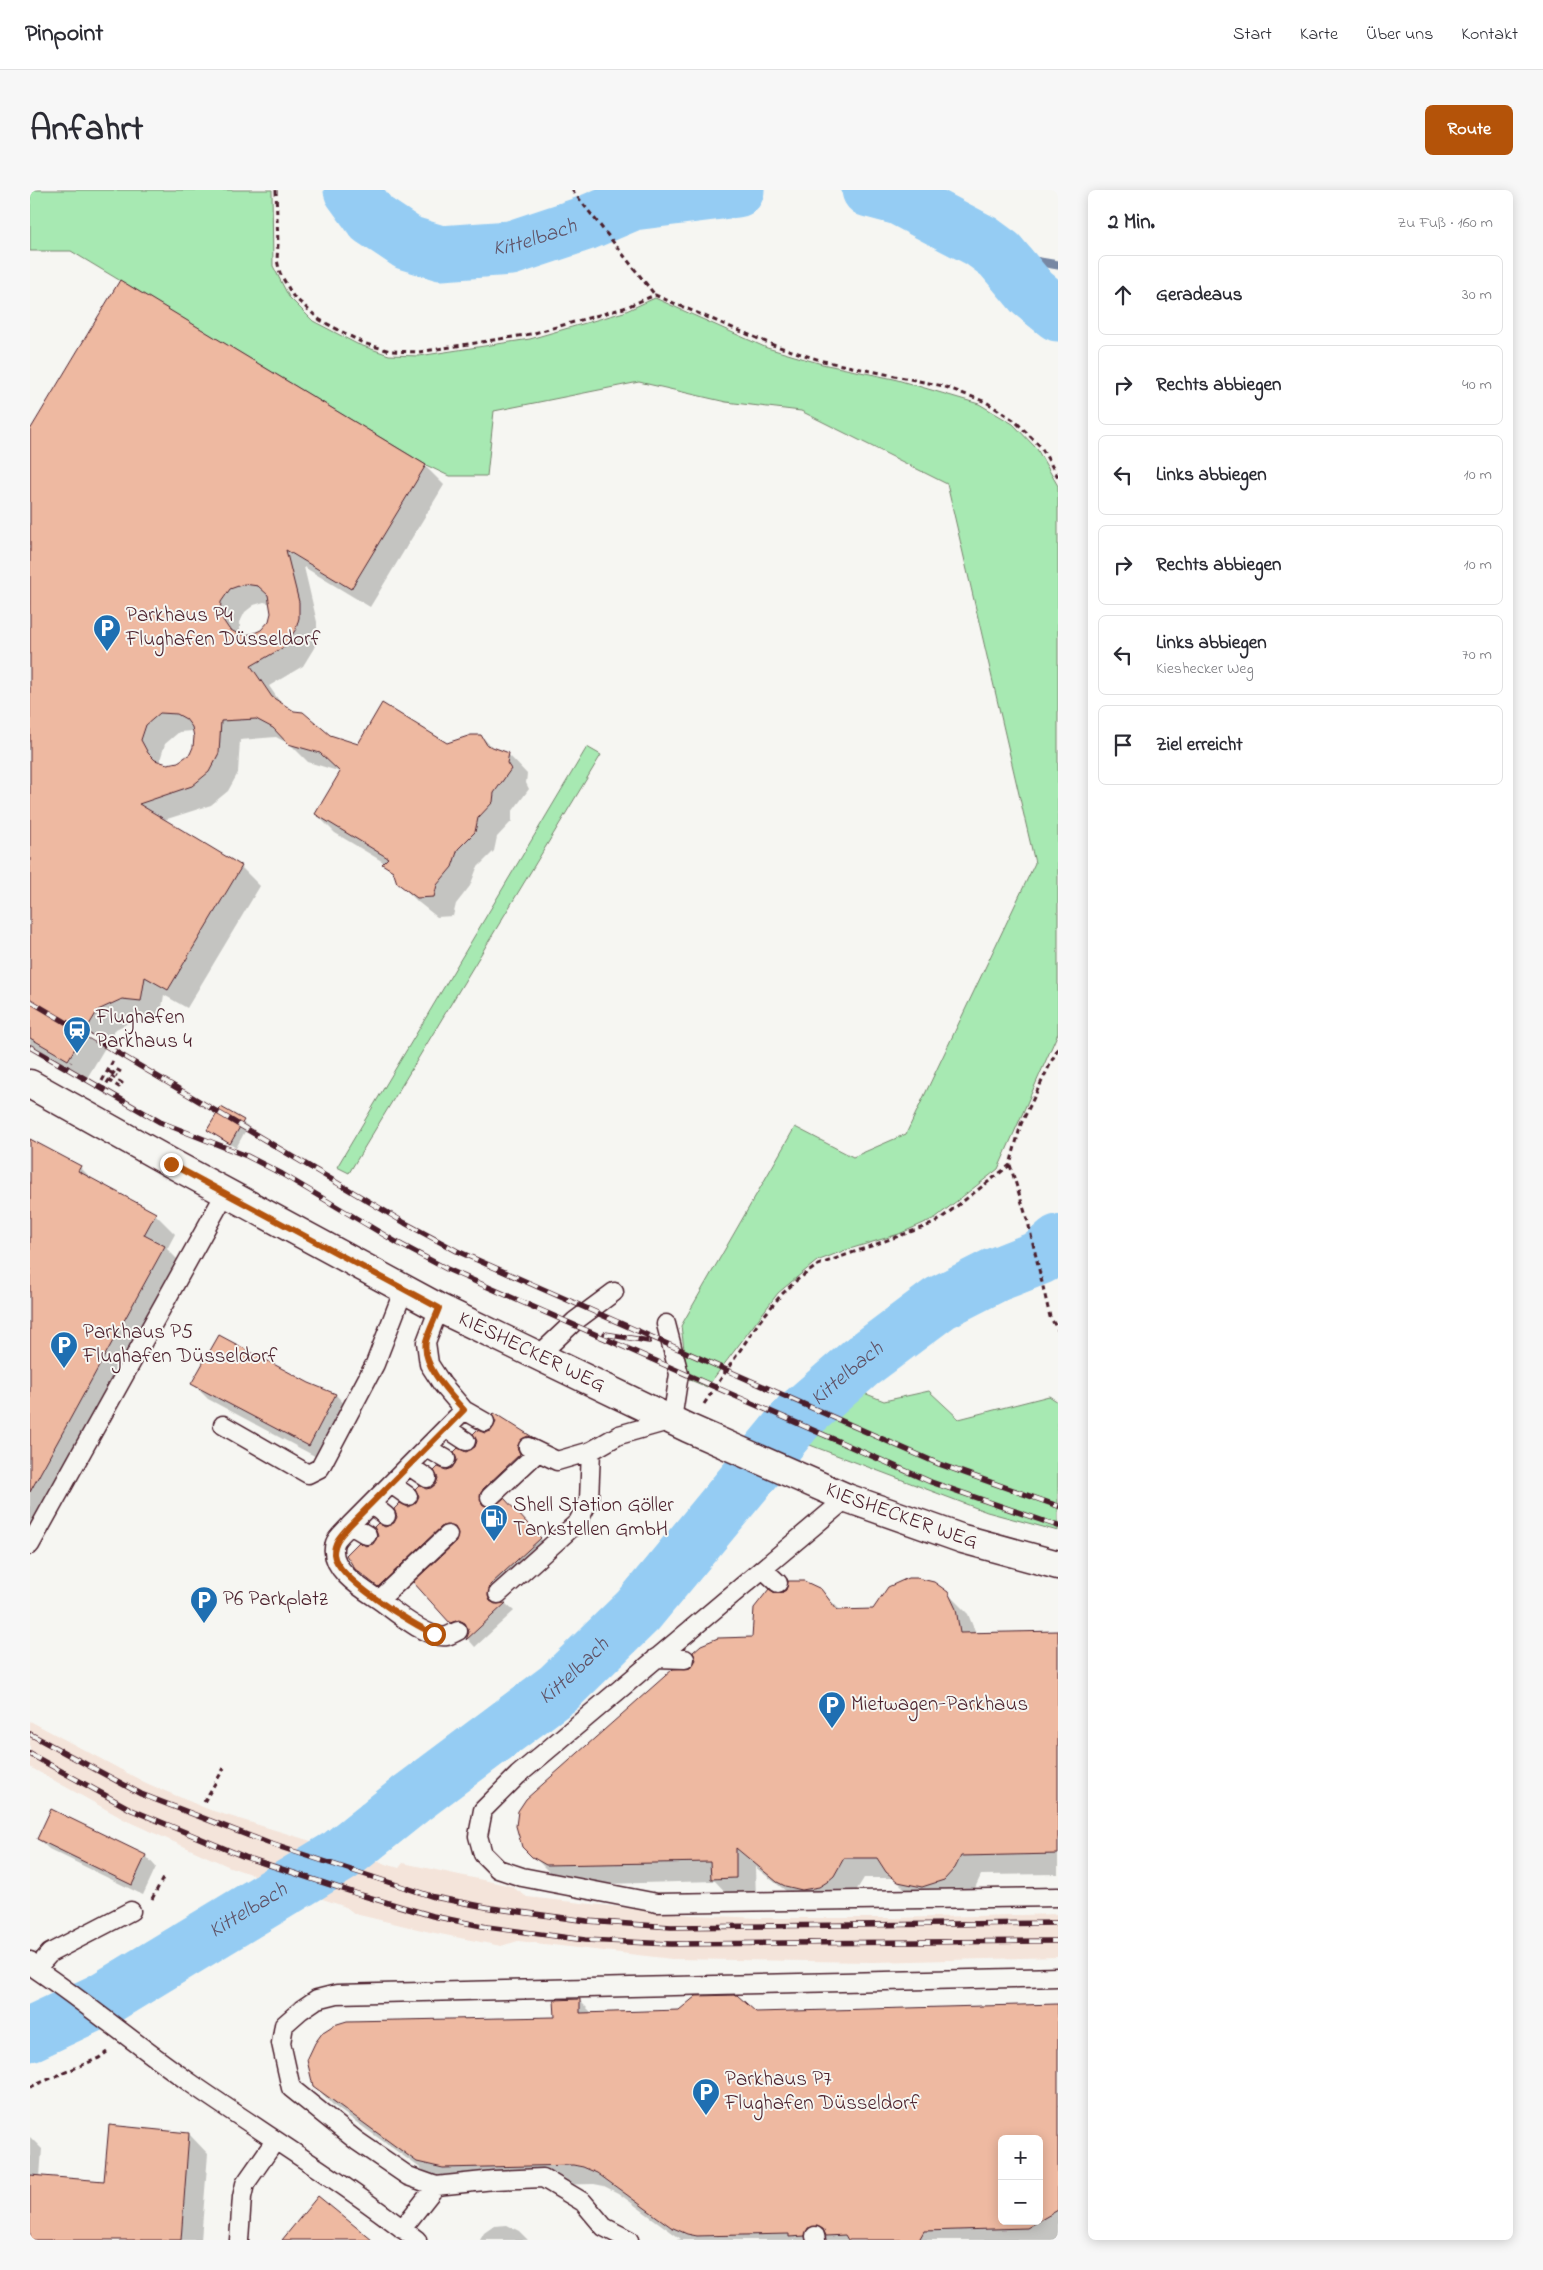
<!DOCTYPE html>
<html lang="de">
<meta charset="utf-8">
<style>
:root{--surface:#fff;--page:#f7f7f7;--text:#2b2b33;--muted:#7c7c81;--line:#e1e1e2;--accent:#b45309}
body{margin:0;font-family:"Indie Flower",sans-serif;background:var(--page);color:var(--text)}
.controls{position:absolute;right:15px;bottom:15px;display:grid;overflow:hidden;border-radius:8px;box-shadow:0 2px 12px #0003}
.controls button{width:45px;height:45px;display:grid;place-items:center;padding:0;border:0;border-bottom:1px solid var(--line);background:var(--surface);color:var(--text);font:25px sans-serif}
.stop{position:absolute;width:15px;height:15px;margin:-11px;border:4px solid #b45309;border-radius:50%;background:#fff}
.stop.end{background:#b45309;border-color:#fff;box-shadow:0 1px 5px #0008}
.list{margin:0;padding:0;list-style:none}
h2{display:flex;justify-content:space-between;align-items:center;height:65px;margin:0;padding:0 20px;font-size:21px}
h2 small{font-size:16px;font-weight:400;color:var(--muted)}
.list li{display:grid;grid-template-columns:32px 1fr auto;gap:15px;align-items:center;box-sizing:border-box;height:80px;margin:0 10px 10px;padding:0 10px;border:1px solid var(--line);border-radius:8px}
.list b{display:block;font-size:19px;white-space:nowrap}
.list p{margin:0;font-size:16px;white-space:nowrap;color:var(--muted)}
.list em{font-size:16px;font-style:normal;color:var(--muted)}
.icon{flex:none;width:28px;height:28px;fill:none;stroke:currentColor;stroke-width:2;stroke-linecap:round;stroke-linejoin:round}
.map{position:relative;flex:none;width:1028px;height:2050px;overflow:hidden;border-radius:8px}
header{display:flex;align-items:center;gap:30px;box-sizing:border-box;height:70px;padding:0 25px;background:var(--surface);border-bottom:1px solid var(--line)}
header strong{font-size:24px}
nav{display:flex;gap:28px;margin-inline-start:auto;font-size:18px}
.intro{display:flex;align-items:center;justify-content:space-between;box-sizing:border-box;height:120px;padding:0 30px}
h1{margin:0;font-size:35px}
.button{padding:12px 22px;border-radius:8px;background:var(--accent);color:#fff;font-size:18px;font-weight:700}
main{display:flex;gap:30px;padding:0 30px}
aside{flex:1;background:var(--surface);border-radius:8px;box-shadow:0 2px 12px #0003}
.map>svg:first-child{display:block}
</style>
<header>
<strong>Pinpoint</strong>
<nav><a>Start</a><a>Karte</a><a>Über uns</a><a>Kontakt</a></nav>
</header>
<div class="intro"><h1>Anfahrt</h1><a class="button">Route</a></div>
<main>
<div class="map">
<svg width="1028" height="2050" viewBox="0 0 1028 2050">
<rect width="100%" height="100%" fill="#f6f6f2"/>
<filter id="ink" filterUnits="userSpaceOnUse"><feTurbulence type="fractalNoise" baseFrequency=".02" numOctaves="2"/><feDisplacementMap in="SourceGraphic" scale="10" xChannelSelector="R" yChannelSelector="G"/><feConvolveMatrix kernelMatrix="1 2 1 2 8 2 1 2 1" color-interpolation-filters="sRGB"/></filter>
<g filter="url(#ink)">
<path fill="#f4e4da" d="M 0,1531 L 116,1593 L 180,1620 L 369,1678 L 373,1673 L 481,1696 L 497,1707 L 662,1725 L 731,1728 L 864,1728 L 1028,1724 L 1028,1767 L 844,1772 L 642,1769 L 488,1751 L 471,1756 L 400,1742 L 325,1724 L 316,1717 L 200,1677 L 97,1631 L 0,1577 Z"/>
<path fill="#a7e9b2" stroke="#78846e" d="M 0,0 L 242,0 L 243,76 L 259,107 L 283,131 L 327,154 L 359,165 L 389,166 L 500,149 L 594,122 L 625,108 L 737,158 L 792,174 L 864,189 L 949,214 L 983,234 L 1007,259 L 1028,296 L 1028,843 L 968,979 L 905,1028 L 869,1044 L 813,1061 L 787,1071 L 766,1088 L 748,1103 L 677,1197 L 658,1189 L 651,1136 L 765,937 L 823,967 L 876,944 L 1005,673 L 917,294 L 771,221 L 696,212 L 609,192 L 464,221 L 457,286 L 419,286 L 396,275 L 41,61 L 0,61 Z
M 557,557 L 571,565 L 319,983 L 307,977 Z
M 819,1197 L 854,1211 L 899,1201 L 929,1229 L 1019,1206 L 1028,1212 L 1028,1341 L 957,1322 L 764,1249 Z"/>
<path fill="#0003" fill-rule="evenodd" d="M 0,243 L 395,276 L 414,295 L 340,417 L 274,377 L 287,432 L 287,448 L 284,458 L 273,476 L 239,496 L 252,515 L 300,546 L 328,555 L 417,554 L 451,546 L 464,559 L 478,564 L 497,584 L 496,593 L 499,599 L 482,622 L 482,631 L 467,647 L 464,661 L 447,678 L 440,696 L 426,714 L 423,726 L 407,727 L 388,712 L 368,692 L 366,686 L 355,673 L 305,643 L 286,624 L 311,582 L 278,572 L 261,555 L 246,547 L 210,550 L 208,583 L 198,601 L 181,615 L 134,630 L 211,677 L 230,696 L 157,818 L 134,805 L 130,829 L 111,827 L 86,839 L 57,888 L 0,854 ZM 234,412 L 242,414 L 241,432 L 228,444 L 210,446 L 210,432 L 215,422 L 224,415 ZM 162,541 L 165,542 L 165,552 L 161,564 L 149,573 L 137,576 L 132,574 L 130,570 L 135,554 L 149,542 Z
M 192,918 L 218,936 L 206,958 L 178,940 Z
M 0,950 L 50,977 L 64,991 L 125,1024 L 145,1044 L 137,1059 L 155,1077 L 0,1359 Z
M 163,1194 L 278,1194 L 306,1205 L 321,1221 L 294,1271 L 178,1209 Z
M 464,1224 L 509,1255 L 461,1308 L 458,1317 L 482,1318 L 518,1357 L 468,1404 L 465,1415 L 476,1414 L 484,1421 L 445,1457 L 438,1449 L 440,1442 L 438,1438 L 430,1440 L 421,1432 L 427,1353 L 430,1344 L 425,1342 L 357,1404 L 326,1378 L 336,1357 L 343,1355 L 355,1338 L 365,1334 L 378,1318 L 387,1313 L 396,1300 L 402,1299 L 407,1295 L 415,1281 L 423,1279 L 436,1263 L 446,1258 L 454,1244 L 462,1242 L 467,1233 Z
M 887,1389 L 917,1403 L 938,1424 L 946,1444 L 1028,1442 L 1028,1684 L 951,1685 L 945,1698 L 934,1709 L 878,1702 L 864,1688 L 834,1688 L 823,1706 L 809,1716 L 793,1720 L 776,1716 L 769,1711 L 725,1677 L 726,1708 L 702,1709 L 685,1691 L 537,1695 L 524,1687 L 493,1656 L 488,1643 L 488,1628 L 655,1481 L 723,1449 L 745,1404 L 790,1400 L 811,1421 L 843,1421 L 859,1398 L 870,1392 Z
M 22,1621 L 116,1666 L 126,1677 L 113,1705 L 19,1659 L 8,1649 Z
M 549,1810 L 563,1824 L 726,1823 L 1028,1816 L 1028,2050 L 646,2050 L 651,2049 L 588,2003 L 574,1996 L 564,1994 L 433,1997 L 404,1988 L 304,1916 L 284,1895 L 526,1828 ZM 972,1949 L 1009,1949 L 1009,2031 L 972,2031 Z
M 159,1944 L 178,1964 L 171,2050 L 0,2050 L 0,1947 L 12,1959 L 10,1987 L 75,1992 Z
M 477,2035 L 489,2041 L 498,2050 L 450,2050 L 454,2043 L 464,2036 Z"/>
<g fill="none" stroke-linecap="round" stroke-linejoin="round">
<path stroke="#7787a3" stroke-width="9" d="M 970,65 L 1028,75"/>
<g stroke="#95ccf3" stroke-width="55">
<path id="s1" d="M 321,0 L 342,29 L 378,53 L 411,63 L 481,58 L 556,33 L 603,13 L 707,0"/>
<path d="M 839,0 L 869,8 L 951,51 L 970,65 L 1002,103 L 1028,124"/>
<path id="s2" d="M 0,1844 L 72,1810 L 311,1665 L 382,1608 L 529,1498 L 608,1421 L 768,1227 L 830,1173 L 910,1113 L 965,1085 L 1011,1067 L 1028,1052"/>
</g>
</g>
<path fill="#eeb9a1" stroke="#4a1f2b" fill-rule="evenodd" d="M 90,90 L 396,275 L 321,399 L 256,360 L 269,412 L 269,428 L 266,439 L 254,457 L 221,476 L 242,507 L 264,521 L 273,522 L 300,545 L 328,554 L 352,513 L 417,553 L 441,545 L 451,545 L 457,555 L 479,563 L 477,573 L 481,579 L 464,603 L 463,612 L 448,628 L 445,642 L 428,659 L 422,677 L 407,695 L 404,707 L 387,708 L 367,693 L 363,681 L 352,674 L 358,668 L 285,624 L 310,582 L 290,563 L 258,554 L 243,538 L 226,529 L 191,531 L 189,563 L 179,582 L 162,596 L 109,614 L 212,676 L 138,800 L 115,787 L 111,811 L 92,809 L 68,820 L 38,870 L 0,848 L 0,240 ZM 214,394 L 228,396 L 238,405 L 241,423 L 239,431 L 231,440 L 222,444 L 210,445 L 199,439 L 193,430 L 190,424 L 191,412 L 200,399 ZM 130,523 L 147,524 L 156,529 L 162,537 L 164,547 L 163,557 L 160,564 L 148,572 L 137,574 L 125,570 L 118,563 L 111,550 L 116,535 Z
M 191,917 L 214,930 L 200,954 L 177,940 Z
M 0,949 L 51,976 L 48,981 L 126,1023 L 114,1045 L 135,1056 L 0,1302 Z
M 189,1145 L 279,1193 L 306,1204 L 279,1256 L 161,1194 Z
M 464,1223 L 504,1248 L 498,1246 L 492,1249 L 487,1257 L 490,1264 L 453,1299 L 450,1310 L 453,1315 L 462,1317 L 474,1308 L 511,1348 L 460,1395 L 458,1406 L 460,1411 L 465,1414 L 476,1413 L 436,1450 L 439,1442 L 435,1433 L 429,1430 L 420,1433 L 383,1392 L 426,1352 L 428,1343 L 425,1337 L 416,1335 L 411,1337 L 348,1397 L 325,1379 L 316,1365 L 329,1352 L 336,1356 L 343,1354 L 348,1346 L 344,1337 L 348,1333 L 355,1337 L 364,1333 L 367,1327 L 364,1319 L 370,1313 L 378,1317 L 386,1312 L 389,1306 L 385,1299 L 389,1295 L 396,1299 L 401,1298 L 406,1294 L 408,1288 L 404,1281 L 408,1277 L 416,1280 L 422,1278 L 427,1270 L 424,1262 L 428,1258 L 436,1262 L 445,1257 L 447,1251 L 443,1244 L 447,1240 L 455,1243 L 461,1241 L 466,1232 L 462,1225 Z
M 878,1388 L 887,1388 L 904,1392 L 918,1402 L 926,1419 L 930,1443 L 1028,1441 L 1028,1664 L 931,1666 L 925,1678 L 914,1690 L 892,1697 L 868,1692 L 856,1682 L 847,1668 L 814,1668 L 804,1686 L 797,1692 L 789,1697 L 772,1700 L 755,1696 L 747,1692 L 706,1658 L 706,1688 L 681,1689 L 680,1672 L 516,1675 L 502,1667 L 492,1657 L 486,1636 L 488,1621 L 496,1609 L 643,1479 L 660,1478 L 666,1470 L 663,1462 L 671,1455 L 688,1448 L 722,1447 L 724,1418 L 739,1399 L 745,1403 L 751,1403 L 756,1400 L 758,1391 L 774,1391 L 791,1399 L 807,1420 L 843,1419 L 858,1397 Z
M 21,1619 L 116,1665 L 102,1695 L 7,1649 Z
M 707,1805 L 726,1822 L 1028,1814 L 1028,2020 L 1009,2031 L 1009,1949 L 972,1949 L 972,2031 L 1009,2031 L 997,2038 L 894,2041 L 889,2050 L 818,2050 L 815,2045 L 796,2046 L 793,2039 L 787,2036 L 778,2038 L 775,2046 L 759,2047 L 759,2044 L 667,2046 L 657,2044 L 641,2037 L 567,1983 L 553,1977 L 543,1975 L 413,1978 L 387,1972 L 283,1896 L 277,1870 L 285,1853 L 293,1842 L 304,1835 L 317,1831 L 525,1827 L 524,1810 L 550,1809 L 550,1823 L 649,1820 L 666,1806 Z
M 79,1935 L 159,1943 L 151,2050 L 0,2050 L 0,1985 L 74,1991 Z
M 288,2006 L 342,2050 L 252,2050 Z"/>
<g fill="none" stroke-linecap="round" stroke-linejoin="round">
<g stroke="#4a1f2b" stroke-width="21">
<path id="service" d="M 409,1118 L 396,1152 L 399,1174 L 412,1194 L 434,1220 L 455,1232
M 508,1166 L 545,1131 L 584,1102
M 193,1235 L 278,1284 L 290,1278 L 345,1174 L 374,1099
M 416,1238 L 436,1251
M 498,1257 L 527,1271 L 561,1261 L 589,1245 L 642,1230 L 649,1184 L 636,1134
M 397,1258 L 416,1269
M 379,1276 L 397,1288
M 361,1294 L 378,1306
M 460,1307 L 507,1263
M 817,1308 L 488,1585 L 453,1620 L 448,1646 L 453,1664 L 468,1679 L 492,1687 L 627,1713 L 1028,1707
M 341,1314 L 356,1326
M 320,1335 L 337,1345
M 418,1345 L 349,1410 C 332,1399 297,1378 305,1353 C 307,1347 316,1340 320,1335 L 434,1220
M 0,1355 L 196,1002
M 734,1380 L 748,1393
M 468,1404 L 548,1332 L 559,1310 L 561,1261
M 349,1410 C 364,1421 398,1450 417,1446 C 421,1445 425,1442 428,1441
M 626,1468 L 655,1469
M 0,1771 L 6,1779 C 59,1815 109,1857 162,1894 C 237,1946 315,1993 387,2050
M 6,1779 L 20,1763 L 101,1721
M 372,2039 L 406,1996
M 785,2046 L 786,2050
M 209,2050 L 212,2007 L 215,1994 L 245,1951
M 599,2050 L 574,2037 L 553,2012 L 513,1988 L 464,1990 L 406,1996 L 378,1986 L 327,1951 L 261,1898 L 251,1853 L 254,1835 L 271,1820 L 287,1809 L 307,1804 L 1028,1787"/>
</g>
<g stroke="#4a1f2b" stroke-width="31">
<g id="tertiary">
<path id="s3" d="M 0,894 L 141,973 L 409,1118 L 658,1238 L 817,1308 L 933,1349 L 1028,1375"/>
</g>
</g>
<path stroke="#4a1f2b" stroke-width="3" stroke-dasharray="5 4" stroke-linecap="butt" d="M 246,0 L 248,54 L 247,70 L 250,83 L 263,106 L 290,130 L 333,153 L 360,161 L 389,162 L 501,144 L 594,118 L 625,105 L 743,155 L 793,171 L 913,196 L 956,212 L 985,231 L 1011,257 L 1028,287
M 542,0 L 625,105
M 36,880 L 41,872
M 78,881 L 87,886
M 81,886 L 92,893 L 91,894
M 78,890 L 89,897 L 91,895
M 72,891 L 83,871
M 72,901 L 86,879 L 91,882
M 980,975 L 998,1032 L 1020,1127 L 1028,1140
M 674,1214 L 729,1132 L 751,1105 L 767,1090 L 788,1075 L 905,1033 L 980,975 L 991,934 L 1028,858
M 174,1612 L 194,1578
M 122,1709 L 133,1688
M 0,1897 L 69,1868 L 77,1862"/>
<use href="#service" stroke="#f6f6f2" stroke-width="18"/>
<use href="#tertiary" stroke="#f6f6f2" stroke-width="28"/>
<g stroke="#4a1f2b" stroke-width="5.5">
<path id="rail" d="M 0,811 L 375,1033 L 427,1061 L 909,1274 L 1028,1316
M 0,857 L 130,932 L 217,966 L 252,984 L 366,1052 L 417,1079 L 901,1292 L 1028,1336
M 575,1144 L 619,1151
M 0,1544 L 111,1604 L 238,1653 L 404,1707 L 461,1718 L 557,1731 L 641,1737 L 1028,1733
M 0,1564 L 102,1620 L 215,1667 L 331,1705 L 403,1726 L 457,1737 L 555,1750 L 641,1754 L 1028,1751"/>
</g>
<use href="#rail" stroke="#f6f6f2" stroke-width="4" stroke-dasharray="11" stroke-linecap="butt"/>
</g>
</g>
<g fill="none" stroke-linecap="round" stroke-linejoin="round" filter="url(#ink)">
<path stroke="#b45309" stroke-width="6" d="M 141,974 L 409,1118 C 405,1129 399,1140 396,1151 C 391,1175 420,1204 434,1220 L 320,1335 C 312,1344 304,1351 304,1364 C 306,1388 382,1434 404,1444"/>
</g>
<defs>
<g id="parking-pin" transform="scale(1.4375)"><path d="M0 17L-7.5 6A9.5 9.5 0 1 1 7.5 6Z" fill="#1f6fb2" stroke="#f6f6f2"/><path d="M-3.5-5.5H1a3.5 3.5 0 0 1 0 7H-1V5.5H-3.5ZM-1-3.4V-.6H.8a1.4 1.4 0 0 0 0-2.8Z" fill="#fff"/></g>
<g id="station-pin" transform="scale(1.4375)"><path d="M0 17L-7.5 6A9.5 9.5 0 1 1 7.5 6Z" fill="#1f6fb2" stroke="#f6f6f2"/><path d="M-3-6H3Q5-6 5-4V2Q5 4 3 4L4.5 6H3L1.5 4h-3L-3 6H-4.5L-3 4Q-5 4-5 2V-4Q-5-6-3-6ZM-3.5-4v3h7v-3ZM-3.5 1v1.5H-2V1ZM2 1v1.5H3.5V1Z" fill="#fff"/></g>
<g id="fuel-pin" transform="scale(1.4375)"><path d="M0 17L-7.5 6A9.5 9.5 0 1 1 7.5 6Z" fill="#1f6fb2" stroke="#f6f6f2"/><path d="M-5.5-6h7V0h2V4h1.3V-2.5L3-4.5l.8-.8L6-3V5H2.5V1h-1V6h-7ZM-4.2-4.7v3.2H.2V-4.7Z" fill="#fff"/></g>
</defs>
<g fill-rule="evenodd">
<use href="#parking-pin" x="77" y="438"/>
<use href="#station-pin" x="47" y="840"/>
<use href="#parking-pin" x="34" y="1155"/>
<use href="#fuel-pin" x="464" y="1328"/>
<use href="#parking-pin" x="174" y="1410"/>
<use href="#parking-pin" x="802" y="1515"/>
<use href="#parking-pin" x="676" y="1902"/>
</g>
<g text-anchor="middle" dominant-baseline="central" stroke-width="4" stroke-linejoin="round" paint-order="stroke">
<g font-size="21" fill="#4a1f2b" stroke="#f6f6f2" text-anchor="start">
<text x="96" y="426">Parkhaus P4<tspan x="96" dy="24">Flughafen Düsseldorf</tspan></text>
<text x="66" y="828">Flughafen<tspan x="66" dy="24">Parkhaus 4</tspan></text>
<text x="53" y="1143">Parkhaus P5<tspan x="53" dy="24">Flughafen Düsseldorf</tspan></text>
<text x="483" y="1316">Shell Station Göller<tspan x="483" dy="24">Tankstellen GmbH</tspan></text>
<text x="193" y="1410">P6 Parkplatz</text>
<text x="821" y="1515">Mietwagen-Parkhaus</text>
<text x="695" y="1890">Parkhaus P7<tspan x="695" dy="24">Flughafen Düsseldorf</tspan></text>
</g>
<g font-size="21" fill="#4a1f2b" stroke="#f6f6f2">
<text stroke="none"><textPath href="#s3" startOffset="569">KIESHECKER WEG</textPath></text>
<text stroke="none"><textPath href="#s3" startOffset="974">KIESHECKER WEG</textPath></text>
</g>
<g font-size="22" font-style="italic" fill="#605367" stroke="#f6f6f2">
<text stroke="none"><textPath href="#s1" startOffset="209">Kittelbach</textPath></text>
<text stroke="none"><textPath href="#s2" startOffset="1061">Kittelbach</textPath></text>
<text stroke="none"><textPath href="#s2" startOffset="656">Kittelbach</textPath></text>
<text stroke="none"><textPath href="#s2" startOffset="251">Kittelbach</textPath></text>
</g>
</g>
</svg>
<div class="controls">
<button>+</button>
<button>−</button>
</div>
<div class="stop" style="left:404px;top:1444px"></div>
<div class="stop end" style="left:141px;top:974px"></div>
</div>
<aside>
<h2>2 Min.<small>Zu Fuß · 160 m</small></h2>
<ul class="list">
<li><svg class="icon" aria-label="ahead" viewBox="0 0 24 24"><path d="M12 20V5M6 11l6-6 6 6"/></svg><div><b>Geradeaus</b></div><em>30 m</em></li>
<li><svg class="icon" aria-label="right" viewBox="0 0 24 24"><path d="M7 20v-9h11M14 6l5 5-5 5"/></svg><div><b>Rechts abbiegen</b></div><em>40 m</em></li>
<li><svg class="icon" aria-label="left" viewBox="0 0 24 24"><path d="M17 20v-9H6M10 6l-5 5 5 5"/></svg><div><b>Links abbiegen</b></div><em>10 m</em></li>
<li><svg class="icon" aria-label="right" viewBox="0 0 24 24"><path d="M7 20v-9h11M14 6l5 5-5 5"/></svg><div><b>Rechts abbiegen</b></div><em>10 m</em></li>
<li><svg class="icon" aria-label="left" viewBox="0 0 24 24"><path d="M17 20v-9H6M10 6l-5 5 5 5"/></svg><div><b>Links abbiegen</b><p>Kieshecker Weg</p></div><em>70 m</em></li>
<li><svg class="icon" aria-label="arrive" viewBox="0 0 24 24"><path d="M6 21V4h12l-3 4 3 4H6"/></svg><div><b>Ziel erreicht</b></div></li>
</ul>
</aside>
</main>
